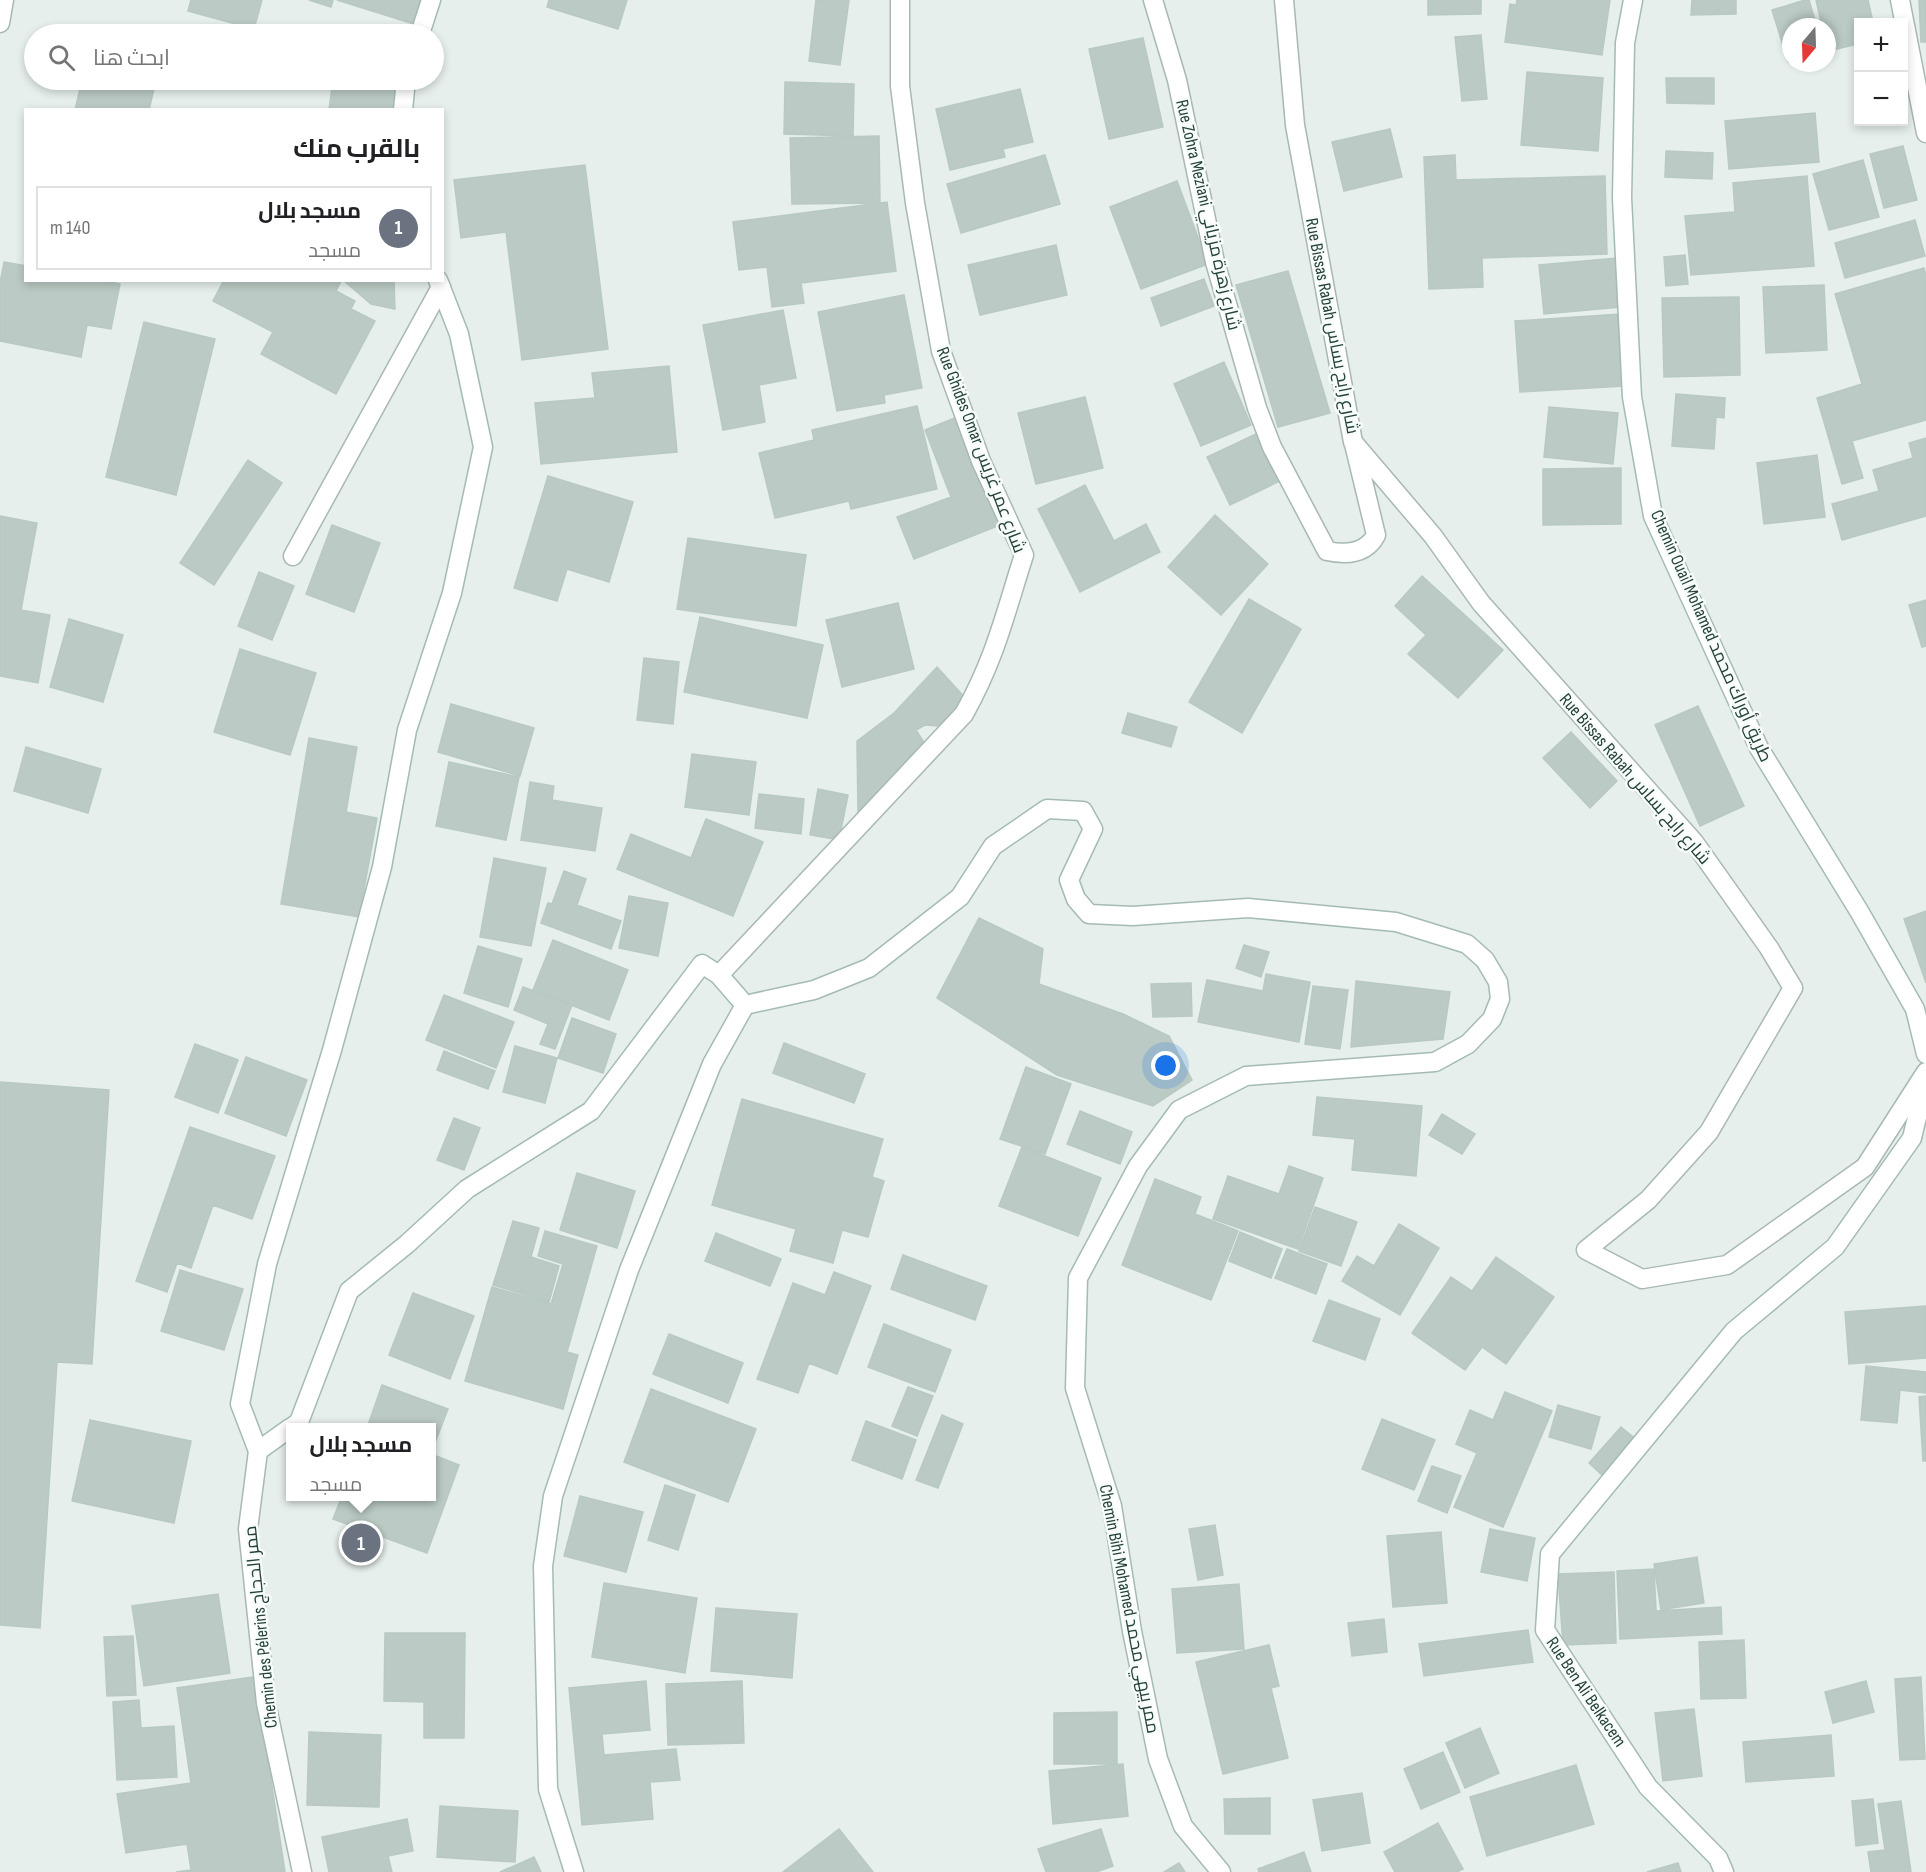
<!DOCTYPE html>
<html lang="ar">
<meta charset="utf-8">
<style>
:root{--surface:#fff;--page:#f2f2f2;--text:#202124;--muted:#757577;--line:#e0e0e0;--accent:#7f4e3f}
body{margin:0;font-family:"Sofia Sans Condensed",Cairo,sans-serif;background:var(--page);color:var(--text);direction:rtl}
.controls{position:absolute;right:18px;top:18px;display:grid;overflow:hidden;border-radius:0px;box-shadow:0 3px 9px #0003}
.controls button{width:54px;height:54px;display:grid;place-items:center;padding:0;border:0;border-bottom:2px solid var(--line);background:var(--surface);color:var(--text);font:30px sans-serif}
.compass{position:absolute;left:1782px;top:18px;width:54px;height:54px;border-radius:50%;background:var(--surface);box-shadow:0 3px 9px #0003;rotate:199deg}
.you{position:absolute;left:1166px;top:1066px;width:21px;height:21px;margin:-15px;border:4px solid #fff;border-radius:50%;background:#1a73e8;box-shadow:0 0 0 9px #1a73e833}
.badge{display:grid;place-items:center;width:39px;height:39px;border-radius:50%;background:var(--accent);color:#fff;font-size:20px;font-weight:700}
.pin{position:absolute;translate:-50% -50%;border:3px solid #fff;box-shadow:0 2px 6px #0006}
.popup{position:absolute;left:286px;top:1423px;width:150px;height:78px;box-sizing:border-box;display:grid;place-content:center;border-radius:0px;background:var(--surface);filter:drop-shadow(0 2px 4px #0005);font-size:20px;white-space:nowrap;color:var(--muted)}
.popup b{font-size:22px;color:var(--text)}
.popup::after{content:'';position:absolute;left:50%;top:100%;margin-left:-12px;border:12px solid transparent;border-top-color:var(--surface)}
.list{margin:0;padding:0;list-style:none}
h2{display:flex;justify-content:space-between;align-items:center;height:78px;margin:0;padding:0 24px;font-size:26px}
h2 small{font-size:20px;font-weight:400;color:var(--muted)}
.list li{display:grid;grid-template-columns:39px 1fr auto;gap:18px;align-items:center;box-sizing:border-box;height:84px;margin:0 12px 12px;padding:0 12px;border:2px solid var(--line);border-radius:0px}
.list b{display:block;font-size:22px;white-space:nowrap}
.list p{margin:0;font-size:20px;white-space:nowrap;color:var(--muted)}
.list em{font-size:20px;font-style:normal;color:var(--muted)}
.icon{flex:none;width:33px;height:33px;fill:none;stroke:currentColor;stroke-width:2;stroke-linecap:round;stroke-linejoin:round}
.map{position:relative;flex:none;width:1926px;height:1872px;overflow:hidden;direction:ltr}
.search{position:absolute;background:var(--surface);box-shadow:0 3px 9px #0003;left:24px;top:24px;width:420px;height:66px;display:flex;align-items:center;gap:15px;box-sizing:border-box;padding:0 21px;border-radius:33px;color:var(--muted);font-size:22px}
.panel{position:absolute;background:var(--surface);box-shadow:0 3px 9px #0003;left:24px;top:108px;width:420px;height:174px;border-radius:0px;direction:rtl}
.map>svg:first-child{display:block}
</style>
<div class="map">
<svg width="1926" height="1872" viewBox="0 0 1926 1872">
<rect width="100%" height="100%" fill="#e6efeb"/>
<path fill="#bbcac4" stroke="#b8c9c2" stroke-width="1.5" d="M 191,0 L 262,0 L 254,29 L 188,11 Z
M 309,0 L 333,0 L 331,7 Z
M 337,0 L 425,0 L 417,25 Z
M 549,0 L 627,0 L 618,29 L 547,7 Z
M 816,0 L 849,0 L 840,65 L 809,61 Z
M 1428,0 L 1481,0 L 1481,14 L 1428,15 Z
M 1517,0 L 1610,0 L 1602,55 L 1505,42 L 1510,4 L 1516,5 Z
M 1692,0 L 1736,0 L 1736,14 L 1691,15 Z
M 1805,0 L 1809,0 L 1817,27 L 1791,27 L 1791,61 L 1788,62 L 1772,10 Z
M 1816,0 L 1868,0 L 1873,22 L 1858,22 L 1858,44 L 1828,51 L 1827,27 L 1822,27 Z
M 1919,0 L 1926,0 L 1926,42 L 1921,42 Z
M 1481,35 L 1487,99 L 1462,101 L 1455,37 Z
M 1143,38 L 1163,127 L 1109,139 L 1089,49 Z
M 1527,72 L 1603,78 L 1598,151 L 1521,145 Z
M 1666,78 L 1714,78 L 1714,104 L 1667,103 Z
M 82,80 L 156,80 L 149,110 L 75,110 Z
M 333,80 L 400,80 L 397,110 L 329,110 Z
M 785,82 L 854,84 L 853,136 L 784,134 Z
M 1020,89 L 1033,142 L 1003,149 L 1005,157 L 950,170 L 936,109 Z
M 1815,113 L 1819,162 L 1729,169 L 1725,121 Z
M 1390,129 L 1402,177 L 1344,191 L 1332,142 Z
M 879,136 L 880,203 L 792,204 L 790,138 Z
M 1903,146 L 1917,200 L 1884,208 L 1870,154 Z
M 1666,151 L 1713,153 L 1712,179 L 1665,177 Z
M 1045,155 L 1060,204 L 961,233 L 947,184 Z
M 1455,155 L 1456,180 L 1605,176 L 1607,254 L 1482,258 L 1483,287 L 1429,289 L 1424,157 Z
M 1863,160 L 1879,217 L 1829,230 L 1813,174 Z
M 585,165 L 608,349 L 522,360 L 506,232 L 461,238 L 454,180 Z
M 1807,176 L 1814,266 L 1691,275 L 1685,216 L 1735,212 L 1733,183 Z
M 1177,181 L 1208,264 L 1141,289 L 1110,207 Z
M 887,202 L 896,271 L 801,283 L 804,303 L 772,307 L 767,267 L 739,270 L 733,222 Z
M 1915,220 L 1925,256 L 1845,278 L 1835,243 Z
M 1056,245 L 1067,295 L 980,315 L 968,265 Z
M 1685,255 L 1688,284 L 1666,286 L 1664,257 Z
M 1617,258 L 1621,307 L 1544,314 L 1539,265 Z
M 4,262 L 26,266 L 26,280 L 102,280 L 120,284 L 111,329 L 87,325 L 81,357 L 0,341 L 0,283 Z
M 1924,268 L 1926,276 L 1926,420 L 1852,441 L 1863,478 L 1842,484 L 1817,398 L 1862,384 L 1835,294 Z
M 1288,271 L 1330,413 L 1278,427 L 1236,285 Z
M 1204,279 L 1214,306 L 1161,326 L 1151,298 Z
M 224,280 L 341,281 L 336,291 L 355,301 L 351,309 L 375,321 L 336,394 L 261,354 L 273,332 L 213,301 Z
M 343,280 L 394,280 L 395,309 L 371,304 Z
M 1824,285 L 1827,350 L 1766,353 L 1763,287 Z
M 904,295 L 922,388 L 884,395 L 885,403 L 837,411 L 818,312 Z
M 1739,297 L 1740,375 L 1664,377 L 1662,298 Z
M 783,310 L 796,378 L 759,385 L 765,422 L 723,430 L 703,325 Z
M 1620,314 L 1624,386 L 1520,392 L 1515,321 Z
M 144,322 L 215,339 L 176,495 L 106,477 Z
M 1224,362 L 1251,425 L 1201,446 L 1174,384 Z
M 669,366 L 677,452 L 541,464 L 535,403 L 595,398 L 592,373 Z
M 1676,394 L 1725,398 L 1724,418 L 1716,417 L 1714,449 L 1672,446 Z
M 1085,397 L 1103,468 L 1036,484 L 1018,413 Z
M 917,406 L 937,489 L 851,509 L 849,501 L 775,518 L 759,453 L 814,440 L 812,430 Z
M 1549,407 L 1618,413 L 1613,464 L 1544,457 Z
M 957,417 L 1000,525 L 914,559 L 897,517 L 951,497 L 925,430 Z
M 1258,433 L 1282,480 L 1230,505 L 1207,457 Z
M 1926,438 L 1926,516 L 1842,540 L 1832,504 L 1879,491 L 1873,470 L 1913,458 L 1909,443 Z
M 1817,455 L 1825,517 L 1764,524 L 1757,463 Z
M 248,460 L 282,483 L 214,585 L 180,563 Z
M 1621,468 L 1621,524 L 1543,525 L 1543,469 Z
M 548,476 L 633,502 L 609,582 L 567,569 L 557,601 L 514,588 Z
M 1085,485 L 1114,541 L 1146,524 L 1160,552 L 1080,592 L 1038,509 Z
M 1215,515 L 1268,564 L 1221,615 L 1168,567 Z
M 0,516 L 37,523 L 21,610 L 50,615 L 38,683 L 0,676 Z
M 332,525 L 380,543 L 354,612 L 306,594 Z
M 688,538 L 806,555 L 796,626 L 677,609 Z
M 259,572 L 294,586 L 272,640 L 238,626 Z
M 1422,576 L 1503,650 L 1458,698 L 1408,654 L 1426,635 L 1395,606 Z
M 1249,599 L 1301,629 L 1242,733 L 1189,702 Z
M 1926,600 L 1926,646 L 1922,647 L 1909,605 Z
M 898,603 L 914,669 L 842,687 L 826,620 Z
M 700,617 L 823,645 L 807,718 L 684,692 Z
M 69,619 L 123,635 L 103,702 L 50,687 Z
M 240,649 L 316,673 L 290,755 L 214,732 Z
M 644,658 L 679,662 L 673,724 L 637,720 Z
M 937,667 L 967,700 L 939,726 L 925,725 L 916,730 L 925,744 L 858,813 L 857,741 L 894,713 Z
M 451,704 L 534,728 L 520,776 L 438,752 Z
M 1698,706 L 1744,806 L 1700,826 L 1655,725 Z
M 1128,713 L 1177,727 L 1171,747 L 1122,733 Z
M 1571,732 L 1617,781 L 1590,808 L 1543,758 Z
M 309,738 L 357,747 L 346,812 L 377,818 L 359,917 L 281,904 Z
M 26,747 L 101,769 L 88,813 L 14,791 Z
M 692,754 L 756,762 L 749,815 L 685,807 Z
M 449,762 L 519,777 L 506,840 L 436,826 Z
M 530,782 L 554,786 L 552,800 L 602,808 L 595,851 L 521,840 Z
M 818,789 L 848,795 L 839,840 L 810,835 Z
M 759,794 L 804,799 L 801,834 L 755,828 Z
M 706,819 L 763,842 L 733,916 L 617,869 L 631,834 L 691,858 Z
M 494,858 L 546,868 L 531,946 L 480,937 Z
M 564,871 L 586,879 L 577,905 L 621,921 L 611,949 L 541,923 L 548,903 L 552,904 Z
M 629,896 L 668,903 L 658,956 L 619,948 Z
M 1926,911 L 1926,983 L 1904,919 Z
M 979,918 L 1043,949 L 1039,984 L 1123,1014 L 1169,1036 L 1192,1080 L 1153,1106 L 1057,1075 L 937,998 Z
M 553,940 L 628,970 L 609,1020 L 533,990 Z
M 1244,945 L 1269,952 L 1261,977 L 1236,968 Z
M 478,946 L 522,959 L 508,1007 L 464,993 Z
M 1266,974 L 1310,982 L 1299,1042 L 1198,1022 L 1207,980 L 1263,991 Z
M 1356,981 L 1450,992 L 1443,1039 L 1351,1047 Z
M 1191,983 L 1192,1016 L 1153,1017 L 1151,984 Z
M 1313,986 L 1348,990 L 1340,1049 L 1305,1044 Z
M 523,987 L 572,1005 L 555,1049 L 540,1044 L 548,1024 L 514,1010 Z
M 444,995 L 514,1022 L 496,1068 L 426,1040 Z
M 572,1018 L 616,1034 L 603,1073 L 558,1058 Z
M 784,1043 L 865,1074 L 854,1103 L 773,1073 Z
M 195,1044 L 238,1060 L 218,1113 L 175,1097 Z
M 515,1046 L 557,1058 L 545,1103 L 503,1092 Z
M 444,1051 L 495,1071 L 488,1089 L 437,1070 Z
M 246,1057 L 307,1080 L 286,1136 L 225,1113 Z
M 1026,1067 L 1071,1084 L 1045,1154 L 1000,1139 Z
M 0,1082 L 109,1090 L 92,1364 L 57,1362 L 40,1628 L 0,1625 Z
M 1317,1097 L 1422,1106 L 1416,1176 L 1352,1170 L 1355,1139 L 1313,1135 Z
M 742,1099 L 883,1139 L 872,1177 L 884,1181 L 868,1237 L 842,1230 L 833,1263 L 790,1251 L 796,1229 L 712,1205 Z
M 1080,1111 L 1132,1132 L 1120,1164 L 1067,1144 Z
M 1442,1114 L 1475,1134 L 1462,1154 L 1429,1135 Z
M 454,1118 L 480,1128 L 464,1170 L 437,1160 Z
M 190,1127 L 275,1156 L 252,1219 L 213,1205 L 191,1268 L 177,1263 L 167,1292 L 136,1281 Z
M 1022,1147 L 1101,1178 L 1078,1236 L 999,1206 Z
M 1289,1166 L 1323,1178 L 1298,1249 L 1213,1219 L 1228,1176 L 1279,1194 Z
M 577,1173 L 635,1191 L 617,1248 L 560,1230 Z
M 1155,1179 L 1201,1197 L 1195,1214 L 1238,1231 L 1211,1300 L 1122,1265 Z
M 1315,1207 L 1357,1222 L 1341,1266 L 1299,1251 Z
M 513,1221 L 539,1228 L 531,1257 L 559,1266 L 549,1302 L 493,1285 Z
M 1399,1224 L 1439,1248 L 1400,1315 L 1342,1281 L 1357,1256 L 1374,1266 Z
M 545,1231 L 597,1246 L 567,1352 L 578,1355 L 563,1409 L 465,1381 L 492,1287 L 551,1304 L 563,1264 L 538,1256 Z
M 1240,1232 L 1282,1249 L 1271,1278 L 1229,1261 Z
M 716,1233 L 781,1259 L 770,1286 L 705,1261 Z
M 1287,1249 L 1327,1264 L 1316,1294 L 1275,1278 Z
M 903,1255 L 987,1286 L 975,1320 L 891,1289 Z
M 1496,1257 L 1554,1297 L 1506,1364 L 1482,1347 L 1465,1370 L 1412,1333 L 1451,1277 L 1472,1291 Z
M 180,1270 L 243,1289 L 224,1350 L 161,1331 Z
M 834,1272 L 871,1286 L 837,1374 L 809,1363 L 798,1393 L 757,1379 L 793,1283 L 825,1295 Z
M 413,1293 L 474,1316 L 450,1379 L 389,1355 Z
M 1329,1300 L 1380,1319 L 1365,1360 L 1313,1341 Z
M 1926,1306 L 1926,1358 L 1849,1364 L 1845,1312 Z
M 884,1324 L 951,1350 L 935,1392 L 868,1367 Z
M 669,1334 L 743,1363 L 728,1403 L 653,1374 Z
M 1866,1366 L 1926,1372 L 1926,1393 L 1900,1390 L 1897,1423 L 1861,1420 Z
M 382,1385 L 448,1409 L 431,1453 L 431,1428 L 367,1428 Z
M 908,1387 L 933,1396 L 917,1436 L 892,1426 Z
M 651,1389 L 756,1429 L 728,1502 L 624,1462 Z
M 1505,1392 L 1552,1411 L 1503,1527 L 1454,1507 L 1477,1453 L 1456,1444 L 1470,1410 L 1493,1420 Z
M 1926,1396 L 1926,1461 L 1923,1461 L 1919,1397 Z
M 1558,1405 L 1600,1417 L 1591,1449 L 1549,1437 Z
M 942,1415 L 963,1424 L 938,1488 L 916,1480 Z
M 1382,1419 L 1435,1440 L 1414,1490 L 1362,1469 Z
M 90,1420 L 191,1441 L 174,1523 L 72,1501 Z
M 866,1421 L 916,1440 L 902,1479 L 852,1460 Z
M 1621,1427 L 1637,1440 L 1605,1478 L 1589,1463 Z
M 431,1454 L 459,1465 L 427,1553 L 333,1519 L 342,1496 L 431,1496 Z
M 1432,1466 L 1461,1476 L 1447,1513 L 1418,1501 Z
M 665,1485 L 695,1495 L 678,1550 L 648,1540 Z
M 580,1496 L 643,1512 L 626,1572 L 564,1556 Z
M 1215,1525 L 1223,1575 L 1198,1580 L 1189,1529 Z
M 1490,1529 L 1535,1538 L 1527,1581 L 1481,1572 Z
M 1441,1532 L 1447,1603 L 1393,1607 L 1387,1536 Z
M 1697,1557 L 1704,1603 L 1661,1610 L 1654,1564 Z
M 1654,1569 L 1656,1611 L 1721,1607 L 1722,1634 L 1620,1639 L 1617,1571 Z
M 1614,1572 L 1616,1643 L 1563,1645 L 1558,1574 Z
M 604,1583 L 697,1598 L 685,1673 L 592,1657 Z
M 1239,1584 L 1244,1649 L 1177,1653 L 1172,1589 Z
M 218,1594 L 230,1673 L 144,1686 L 132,1606 Z
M 716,1608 L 797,1614 L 792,1678 L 711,1671 Z
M 1384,1619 L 1387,1652 L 1352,1656 L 1348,1623 Z
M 1528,1630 L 1533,1662 L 1424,1676 L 1419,1644 Z
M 385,1633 L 465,1633 L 464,1738 L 424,1738 L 424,1702 L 384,1701 Z
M 133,1636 L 136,1695 L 107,1696 L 104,1637 Z
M 1744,1640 L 1746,1698 L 1701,1699 L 1699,1642 Z
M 1269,1645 L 1279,1686 L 1271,1688 L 1288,1758 L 1223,1774 L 1196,1662 Z
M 267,1675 L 278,1745 L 266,1747 L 285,1872 L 176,1872 L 191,1870 L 187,1844 L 126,1853 L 117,1794 L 191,1783 L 177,1688 Z
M 1921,1677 L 1925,1759 L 1900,1760 L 1895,1679 Z
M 646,1681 L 650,1730 L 602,1734 L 604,1755 L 676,1749 L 680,1780 L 650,1782 L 653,1819 L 582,1825 L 569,1688 Z
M 742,1681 L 744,1743 L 668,1745 L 666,1684 Z
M 1866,1681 L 1874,1712 L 1833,1723 L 1825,1692 Z
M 139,1700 L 141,1728 L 174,1726 L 177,1777 L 117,1780 L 113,1702 Z
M 1694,1709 L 1702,1776 L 1663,1781 L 1655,1713 Z
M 1117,1712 L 1117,1764 L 1054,1764 L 1054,1713 Z
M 1480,1728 L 1499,1773 L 1465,1788 L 1446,1743 Z
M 309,1732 L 381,1735 L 379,1807 L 307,1805 Z
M 1831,1735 L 1834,1776 L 1746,1782 L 1743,1742 Z
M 1443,1752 L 1460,1792 L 1421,1809 L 1404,1769 Z
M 1123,1764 L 1128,1816 L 1053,1824 L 1049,1771 Z
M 1576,1765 L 1594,1824 L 1487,1856 L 1470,1797 Z
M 1362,1793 L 1370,1843 L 1322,1851 L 1313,1800 Z
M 1270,1798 L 1270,1834 L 1225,1834 L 1224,1799 Z
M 1873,1799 L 1878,1843 L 1856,1846 L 1852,1801 Z
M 1901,1801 L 1911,1872 L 1871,1872 L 1868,1852 L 1885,1850 L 1878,1804 Z
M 440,1806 L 518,1811 L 515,1862 L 437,1857 Z
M 407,1819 L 413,1851 L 388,1856 L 392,1872 L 329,1872 L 322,1837 Z
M 1438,1823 L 1463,1869 L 1457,1872 L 1395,1872 L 1384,1852 Z
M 839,1829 L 873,1872 L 783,1872 Z
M 1101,1829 L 1113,1866 L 1096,1872 L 1046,1872 L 1038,1849 Z
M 1304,1852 L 1311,1872 L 1259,1872 L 1258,1869 Z
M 534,1857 L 541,1872 L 500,1872 Z
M 1179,1863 L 1185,1872 L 1164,1872 Z
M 1678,1863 L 1681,1872 L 1647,1872 Z"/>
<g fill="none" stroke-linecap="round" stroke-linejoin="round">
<g stroke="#a8b8b2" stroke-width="21">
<path id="street" d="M 1153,0 L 1177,80 L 1215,262 L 1257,408 L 1272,447 L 1327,551 C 1346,555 1366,554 1376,535 L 1354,444
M 1284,0 L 1295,125 L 1353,442 L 1433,536 L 1481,603 L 1694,842 L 1769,948 L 1793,988 L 1709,1132 L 1648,1200 L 1586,1250 L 1642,1279 L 1727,1265 L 1865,1167 L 1926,1072
M 1900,0 L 1926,133
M 0,23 L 4,0
M 293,556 L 441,287
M 719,975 L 964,714 C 995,659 1005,614 1024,555 L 981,461 L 941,351 L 915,203 L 900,86 L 900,0
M 258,1451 L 248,1529 L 266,1703 L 302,1872"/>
</g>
<g stroke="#a4bbb3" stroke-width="21">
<path id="secondary" d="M 1633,0 L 1625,43 L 1622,198 L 1632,397 L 1653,516 L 1759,748 L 1859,911 L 1915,1009 L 1926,1054
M 420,34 L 431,0
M 403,110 L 406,80
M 745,1005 L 814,990 L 869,968 L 960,897 L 993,846 L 1047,809 L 1083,811 L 1093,829 L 1069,880 L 1076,899 L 1089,914 L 1133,916 L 1248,908 L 1396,922 L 1467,944 L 1485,960 L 1498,982 L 1500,999 L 1492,1019 L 1468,1044 L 1435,1062 L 1246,1076 L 1179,1110 L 1138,1166 L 1078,1278 L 1075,1388 L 1112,1506 L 1132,1631 L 1158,1759 L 1183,1826 L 1221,1872
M 290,1428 L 258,1451 L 240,1404 L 267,1264 L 332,1050 L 382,867 L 407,730 L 452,593 L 483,447 L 459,334 L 438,280
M 291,1428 L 299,1422 L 349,1291 L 407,1244 L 467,1189 L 591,1111 L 702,964 L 719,975 L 745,1005 L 712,1064 L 629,1270 L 553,1496 L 543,1566 L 548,1789 L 574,1872
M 1724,1872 L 1718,1858 L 1648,1787 L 1545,1630 L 1550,1554 L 1734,1331 L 1835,1247 L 1912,1138 L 1926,1080"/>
</g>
<use href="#street" stroke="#fff" stroke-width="18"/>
<use href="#secondary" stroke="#fff" stroke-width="18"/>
</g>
<g text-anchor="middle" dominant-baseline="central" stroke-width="5" stroke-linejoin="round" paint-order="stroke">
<g font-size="18" fill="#24423a" stroke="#f7fbf9">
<text transform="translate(1208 215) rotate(77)">Rue Zohra Meziani شارع زهرة مزياني</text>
<text transform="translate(1332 326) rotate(79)">Rue Bissas Rabah شارع رابح بساس</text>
<text transform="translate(981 450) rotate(69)">Rue Ghides Omar شارع عمر غريس</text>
<text transform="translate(1711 636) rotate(66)">Chemin Ouail Mohamed طريق أوراك محمد</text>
<text transform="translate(1635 779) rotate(49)">Rue Bissas Rabah شارع رابح بساس</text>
<text transform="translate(1129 1609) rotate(79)">Chemin Bihi Mohamed ممر بيهي محمد</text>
<text transform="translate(261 1627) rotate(-96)">Chemin des Pélerins ممر الحجاج</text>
<text transform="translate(1586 1692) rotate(56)">Rue Ben Ali Belkacem</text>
</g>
</g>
</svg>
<div class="controls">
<button>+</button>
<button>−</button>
</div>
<svg class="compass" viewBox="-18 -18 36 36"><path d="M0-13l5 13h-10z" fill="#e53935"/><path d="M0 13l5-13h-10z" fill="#757577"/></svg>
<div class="you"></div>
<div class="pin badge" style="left:361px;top:1543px;background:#6b7280">1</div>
<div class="popup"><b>مسجد بلال</b>مسجد</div>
<div class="search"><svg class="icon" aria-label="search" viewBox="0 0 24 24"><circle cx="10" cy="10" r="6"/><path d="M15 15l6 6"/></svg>ابحث هنا</div>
<section class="panel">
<h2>بالقرب منك<small></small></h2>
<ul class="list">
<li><span class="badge" style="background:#6b7280">1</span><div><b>مسجد بلال</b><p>مسجد</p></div><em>140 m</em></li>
</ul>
</section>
</div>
